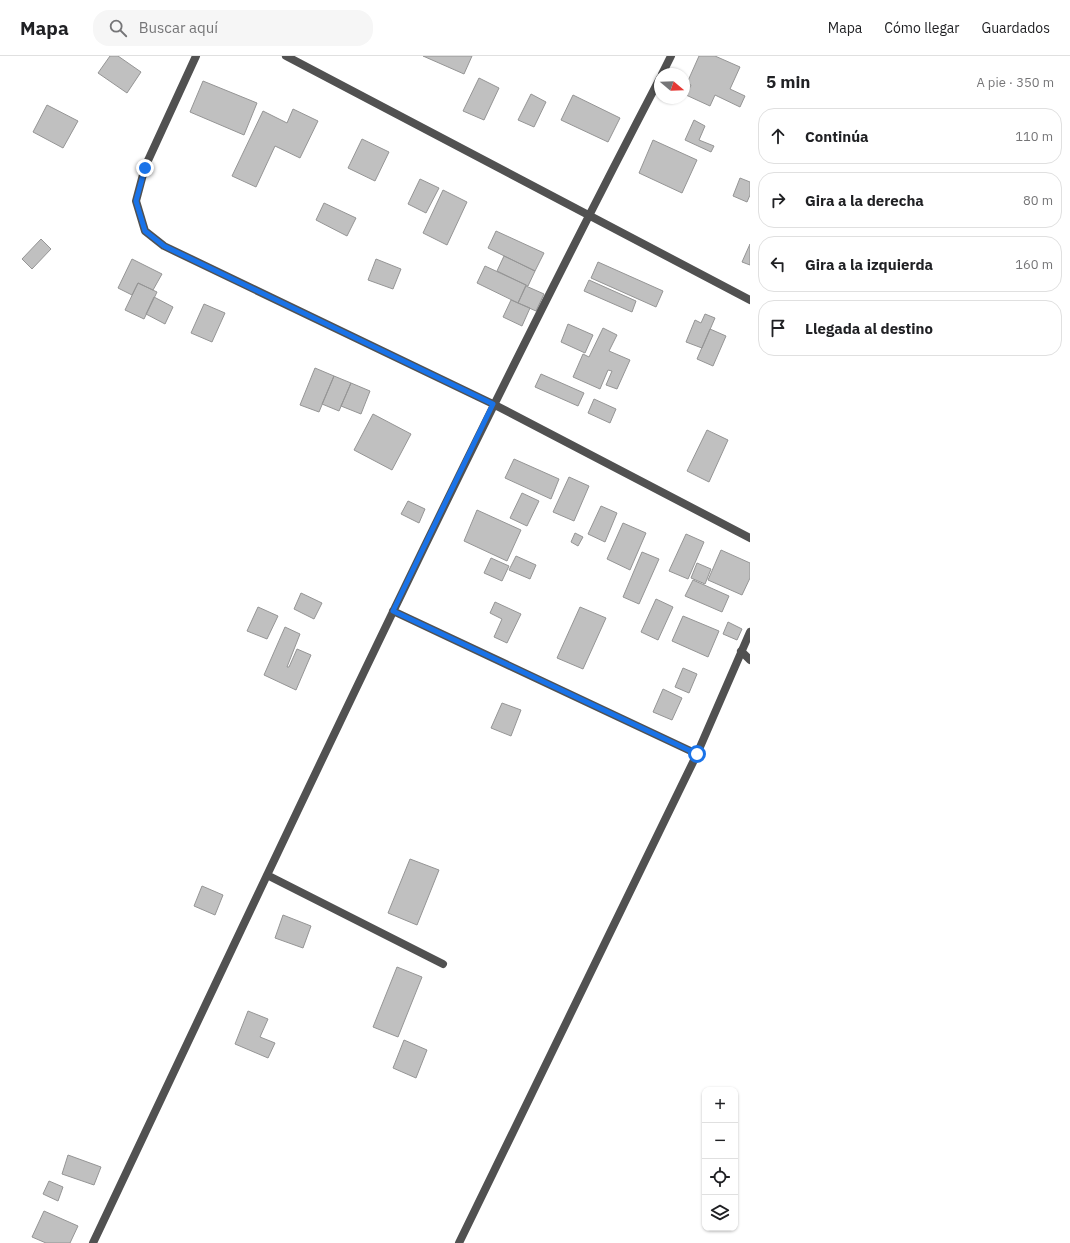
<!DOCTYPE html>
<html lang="es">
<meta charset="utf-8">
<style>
:root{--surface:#fff;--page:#f6f6f6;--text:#202124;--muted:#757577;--line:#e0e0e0}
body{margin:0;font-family:"IBM Plex Sans",sans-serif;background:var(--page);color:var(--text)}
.controls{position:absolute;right:12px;bottom:12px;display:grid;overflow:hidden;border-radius:8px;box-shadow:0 1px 3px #0004}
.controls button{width:36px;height:36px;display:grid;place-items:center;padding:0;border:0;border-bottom:1px solid var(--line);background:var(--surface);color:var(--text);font:20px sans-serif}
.compass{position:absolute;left:654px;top:12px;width:36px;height:36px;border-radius:50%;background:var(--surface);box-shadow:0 1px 3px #0004;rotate:109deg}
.stop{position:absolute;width:12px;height:12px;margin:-9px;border:3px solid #1a73e8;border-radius:50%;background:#fff}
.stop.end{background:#1a73e8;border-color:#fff;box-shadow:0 1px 4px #0008}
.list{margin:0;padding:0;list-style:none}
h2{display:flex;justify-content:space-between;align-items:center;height:52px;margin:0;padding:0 16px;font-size:17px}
h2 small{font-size:13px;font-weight:400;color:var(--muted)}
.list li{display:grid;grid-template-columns:26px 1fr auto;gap:12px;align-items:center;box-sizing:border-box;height:56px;margin:0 8px 8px;padding:0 8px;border:1px solid var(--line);border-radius:16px}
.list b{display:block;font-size:15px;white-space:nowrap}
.list em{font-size:13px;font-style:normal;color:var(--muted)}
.icon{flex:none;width:22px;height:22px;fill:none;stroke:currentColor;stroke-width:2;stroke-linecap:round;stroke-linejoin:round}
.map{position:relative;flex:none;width:750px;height:1187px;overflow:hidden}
header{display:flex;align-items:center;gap:24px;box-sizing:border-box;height:56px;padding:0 20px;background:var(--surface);border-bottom:1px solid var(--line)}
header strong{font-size:19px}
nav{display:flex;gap:22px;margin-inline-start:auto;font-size:14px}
.search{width:280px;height:36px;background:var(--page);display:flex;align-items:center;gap:10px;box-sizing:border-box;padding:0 14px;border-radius:16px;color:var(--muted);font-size:15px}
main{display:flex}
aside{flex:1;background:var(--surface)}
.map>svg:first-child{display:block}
</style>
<header>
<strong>Mapa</strong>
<div class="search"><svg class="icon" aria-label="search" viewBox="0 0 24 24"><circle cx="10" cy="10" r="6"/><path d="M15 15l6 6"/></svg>Buscar aquí</div>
<nav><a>Mapa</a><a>Cómo llegar</a><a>Guardados</a></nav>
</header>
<main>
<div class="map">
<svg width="750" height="1187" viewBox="0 0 750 1187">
<rect width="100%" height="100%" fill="#fff"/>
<path fill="#c0c0c0" stroke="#959595" d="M 110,0 L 118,0 L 141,16 L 127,37 L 98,17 Z
M 423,0 L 472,0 L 464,18 Z
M 699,0 L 715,0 L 740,11 L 730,33 L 745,40 L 740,51 L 715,39 L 710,50 L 686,39 L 691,29 L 687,27 Z
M 479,22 L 499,32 L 484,64 L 463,55 Z
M 203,25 L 257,47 L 244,79 L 190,56 Z
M 531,38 L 546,46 L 534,71 L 518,64 Z
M 573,39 L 620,62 L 608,86 L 561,64 Z
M 47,49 L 78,65 L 63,92 L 33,76 Z
M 293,53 L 318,65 L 300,102 L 275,90 L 256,131 L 232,120 L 263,55 L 287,67 Z
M 694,64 L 705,70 L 699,84 L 714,90 L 711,96 L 685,84 Z
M 362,83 L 389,96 L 375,125 L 348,112 Z
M 653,84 L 697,104 L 682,137 L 639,117 Z
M 740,122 L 750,126 L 750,139 L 747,146 L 733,140 Z
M 420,123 L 439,132 L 426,157 L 408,148 Z
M 443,134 L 467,146 L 447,189 L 423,177 Z
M 324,147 L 356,162 L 347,180 L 316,164 Z
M 496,175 L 544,197 L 535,215 L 488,192 Z
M 41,183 L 51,193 L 32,213 L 22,203 Z
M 750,188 L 750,209 L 742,206 Z
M 504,200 L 535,215 L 528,230 L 497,215 Z
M 132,203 L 162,218 L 153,234 L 138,227 L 132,239 L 118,232 Z
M 376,203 L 401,213 L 393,233 L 368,224 Z
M 598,206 L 663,235 L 656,251 L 591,222 Z
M 485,210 L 526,229 L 518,247 L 477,227 Z
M 589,224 L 636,245 L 632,256 L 584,235 Z
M 138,227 L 157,236 L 144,263 L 125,254 Z
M 526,230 L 544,238 L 536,255 L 518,247 Z
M 154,241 L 173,251 L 165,268 L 146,258 Z
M 511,244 L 530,252 L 522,270 L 503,261 Z
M 204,248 L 225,257 L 212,286 L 191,277 Z
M 705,258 L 715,262 L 702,292 L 686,286 L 695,264 L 701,267 Z
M 568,268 L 593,279 L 585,297 L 561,286 Z
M 603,272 L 617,279 L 609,295 L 630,304 L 617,333 L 606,329 L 612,315 L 608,314 L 600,333 L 573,321 L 583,298 L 589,301 Z
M 710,273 L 726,280 L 713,310 L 697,303 Z
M 315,312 L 334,320 L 319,356 L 300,349 Z
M 541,318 L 584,337 L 578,350 L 535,331 Z
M 334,320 L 351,327 L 339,355 L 322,348 Z
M 351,327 L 370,335 L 361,358 L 341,350 Z
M 594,343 L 616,353 L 610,367 L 588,357 Z
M 373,358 L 411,378 L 392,414 L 354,394 Z
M 707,374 L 728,384 L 709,426 L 687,415 Z
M 514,403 L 559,423 L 551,443 L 505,422 Z
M 569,421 L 589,430 L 574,465 L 553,456 Z
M 522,437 L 539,445 L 527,470 L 510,462 Z
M 408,445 L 425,453 L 419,467 L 401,458 Z
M 601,450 L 617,457 L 605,486 L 588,478 Z
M 477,454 L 521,474 L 507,505 L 464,485 Z
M 623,467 L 646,477 L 630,514 L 607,503 Z
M 575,477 L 583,481 L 578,490 L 571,486 Z
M 686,478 L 704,486 L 688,523 L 669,515 Z
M 721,494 L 750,507 L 750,522 L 742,539 L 708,524 Z
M 642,496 L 659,503 L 639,548 L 623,541 Z
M 516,500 L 536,509 L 530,523 L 509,514 Z
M 491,502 L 509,510 L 502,525 L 484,517 Z
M 697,507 L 711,513 L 705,528 L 691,522 Z
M 693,524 L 729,540 L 722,556 L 685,540 Z
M 301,537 L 322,547 L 314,563 L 294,553 Z
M 656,543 L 673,551 L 658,584 L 641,576 Z
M 495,546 L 521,558 L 507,587 L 494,581 L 502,563 L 490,557 Z
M 258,551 L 278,560 L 267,583 L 247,575 Z
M 580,551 L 606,562 L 583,613 L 557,602 Z
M 683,560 L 719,575 L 708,601 L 672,585 Z
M 728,566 L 742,573 L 737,584 L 723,578 Z
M 285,571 L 300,578 L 287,611 L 289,611 L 297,593 L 311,599 L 296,634 L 264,619 Z
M 683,612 L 697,618 L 689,637 L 675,631 Z
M 663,633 L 682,642 L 672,664 L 653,656 Z
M 502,647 L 521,654 L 511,680 L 491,672 Z
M 410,803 L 439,814 L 417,869 L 388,857 Z
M 202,830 L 223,839 L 215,859 L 194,850 Z
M 283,859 L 311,870 L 303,892 L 275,882 Z
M 397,911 L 422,921 L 398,981 L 373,971 Z
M 248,955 L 268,963 L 260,981 L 275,987 L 268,1002 L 235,988 Z
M 404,984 L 427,994 L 416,1022 L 393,1012 Z
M 68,1099 L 101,1111 L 94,1129 L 62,1118 Z
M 49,1125 L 63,1131 L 58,1145 L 43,1138 Z
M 44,1155 L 78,1170 L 70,1187 L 46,1187 L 32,1181 Z"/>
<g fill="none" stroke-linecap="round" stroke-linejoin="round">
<path stroke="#515151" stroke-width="8" d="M 196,0 L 145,111 L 136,145 L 145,175 L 164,190 L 493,348 L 750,482
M 286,0 L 750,244
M 662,18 L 671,0
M 393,555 L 697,698
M 741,595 L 750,604
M 267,819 L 443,908
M 93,1187 C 278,796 460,405 660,22
M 459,1187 L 697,698 L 750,576"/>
</g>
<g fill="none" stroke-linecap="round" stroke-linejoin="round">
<path stroke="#1a73e8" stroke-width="5" d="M 145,112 L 136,145 L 145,175 L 164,190 L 493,348 L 393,555 L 697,698"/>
</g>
</svg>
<div class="controls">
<button>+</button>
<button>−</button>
<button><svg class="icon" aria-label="locate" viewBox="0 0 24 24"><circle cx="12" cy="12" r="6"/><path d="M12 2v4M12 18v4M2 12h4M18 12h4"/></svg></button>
<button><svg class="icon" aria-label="layers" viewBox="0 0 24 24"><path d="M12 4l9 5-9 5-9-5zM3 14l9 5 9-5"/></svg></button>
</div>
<svg class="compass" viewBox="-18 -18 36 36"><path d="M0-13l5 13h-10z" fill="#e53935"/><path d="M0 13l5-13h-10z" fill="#757577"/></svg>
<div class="stop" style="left:697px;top:698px"></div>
<div class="stop end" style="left:145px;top:112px"></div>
</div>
<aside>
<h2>5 min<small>A pie · 350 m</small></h2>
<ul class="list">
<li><svg class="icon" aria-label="ahead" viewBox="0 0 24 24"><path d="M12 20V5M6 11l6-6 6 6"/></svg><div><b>Continúa</b></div><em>110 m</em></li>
<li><svg class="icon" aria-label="right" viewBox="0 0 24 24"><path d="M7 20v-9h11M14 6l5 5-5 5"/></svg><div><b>Gira a la derecha</b></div><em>80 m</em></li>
<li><svg class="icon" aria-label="left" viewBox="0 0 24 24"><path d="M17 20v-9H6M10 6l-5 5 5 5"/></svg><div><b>Gira a la izquierda</b></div><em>160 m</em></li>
<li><svg class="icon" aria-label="arrive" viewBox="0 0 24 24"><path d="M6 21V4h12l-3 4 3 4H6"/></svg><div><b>Llegada al destino</b></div></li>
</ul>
</aside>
</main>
